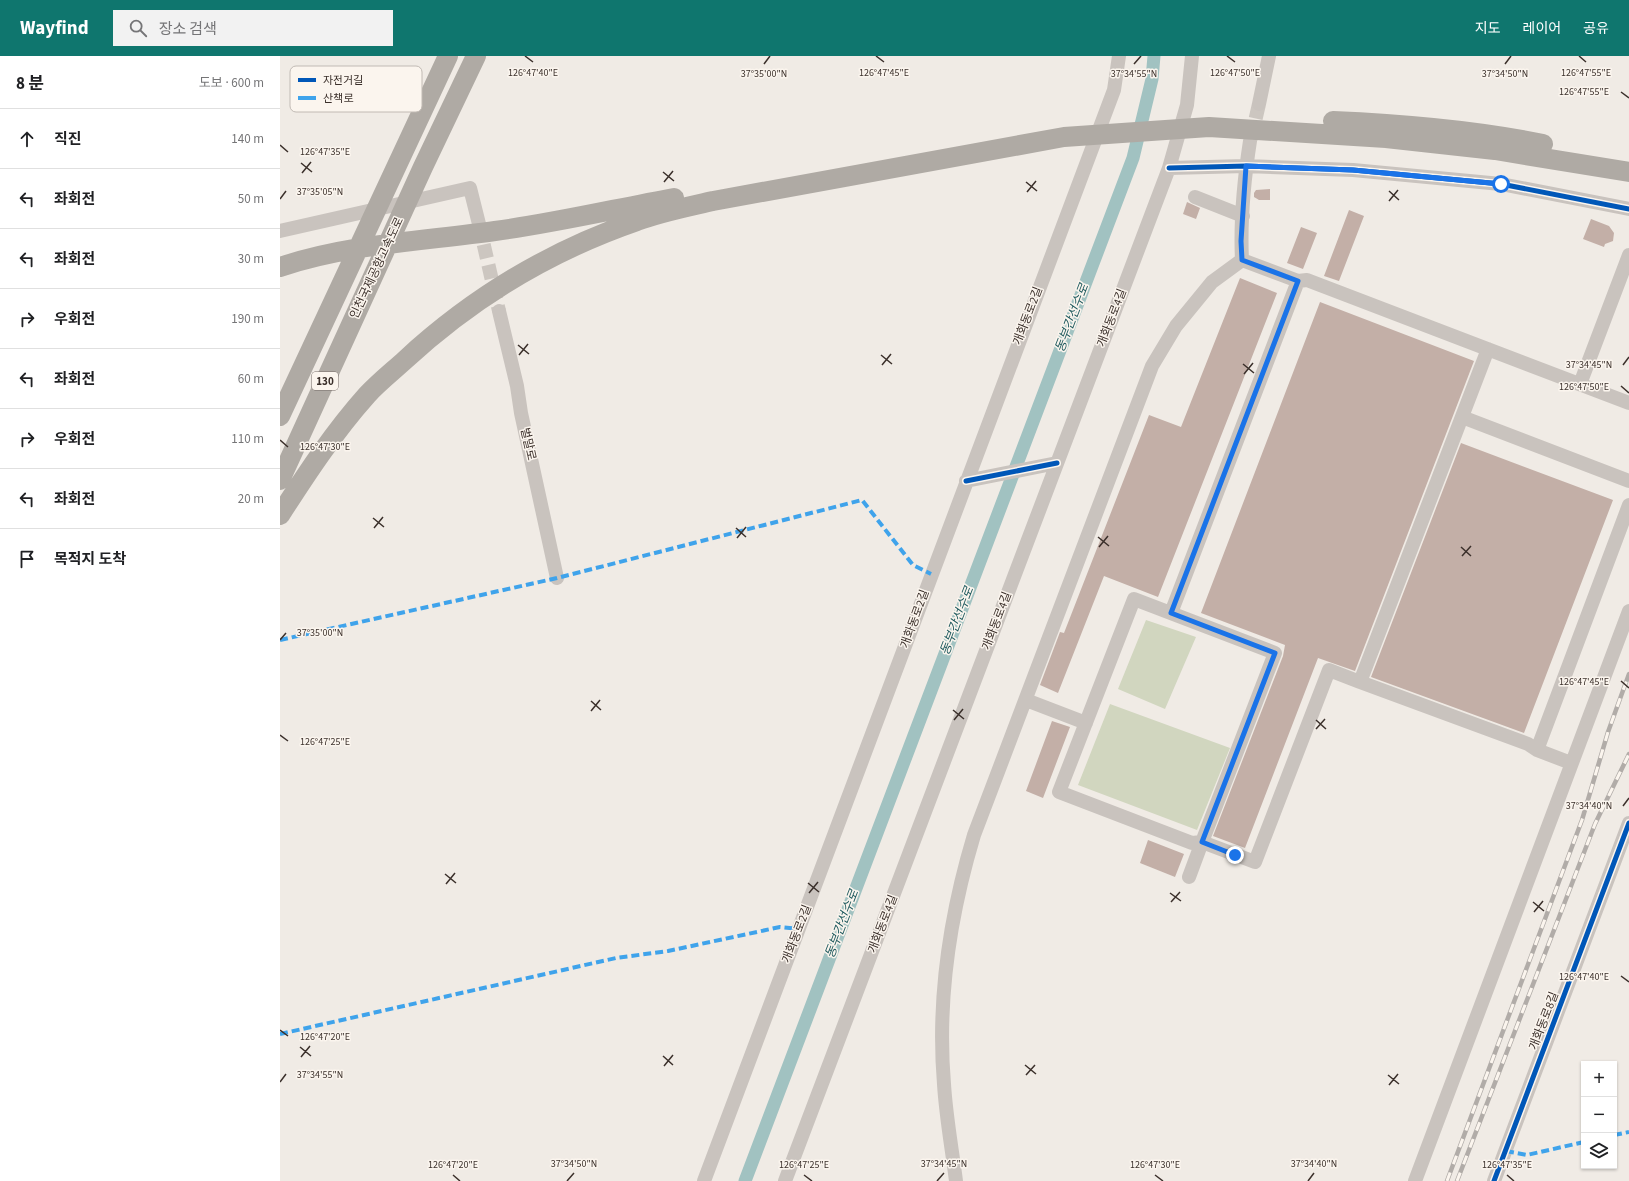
<!DOCTYPE html>
<html lang="ko">
<meta charset="utf-8">
<style>
:root{--surface:#fff;--page:#f2f2f2;--text:#202124;--muted:#757577;--line:#e0e0e0;--accent:#0f766e}
body{margin:0;font-family:"Source Sans 3","Noto Sans KR",sans-serif;background:var(--page);color:var(--text)}
.controls{position:absolute;right:12px;bottom:12px;display:grid;overflow:hidden;border-radius:0px;box-shadow:0 1px 3px #0004}
.controls button{width:36px;height:36px;display:grid;place-items:center;padding:0;border:0;border-bottom:1px solid var(--line);background:var(--surface);color:var(--text);font:20px sans-serif}
.stop{position:absolute;width:12px;height:12px;margin:-9px;border:3px solid #1a73e8;border-radius:50%;background:#fff}
.stop.end{background:#1a73e8;border-color:#fff;box-shadow:0 1px 4px #0008}
.list{margin:0;padding:0;list-style:none}
h2{display:flex;justify-content:space-between;align-items:center;height:52px;margin:0;padding:0 16px;font-size:17px}
h2 small{font-size:13px;font-weight:400;color:var(--muted)}
.list li{display:grid;grid-template-columns:26px 1fr auto;gap:12px;align-items:center;box-sizing:border-box;height:60px;padding:0 16px;border-top:1px solid var(--line)}
.list b{display:block;font-size:15px;white-space:nowrap}
.list em{font-size:13px;font-style:normal;color:var(--muted)}
.icon{flex:none;width:22px;height:22px;fill:none;stroke:currentColor;stroke-width:2;stroke-linecap:round;stroke-linejoin:round}
.map{position:relative;flex:none;width:1349px;height:1125px;overflow:hidden}
header{display:flex;align-items:center;gap:24px;box-sizing:border-box;height:56px;padding:0 20px;background:var(--accent);color:#fff}
header strong{font-size:19px}
nav{display:flex;gap:22px;margin-inline-start:auto;font-size:14px}
.search{width:280px;height:36px;background:var(--page);display:flex;align-items:center;gap:10px;box-sizing:border-box;padding:0 14px;border-radius:0px;color:var(--muted);font-size:15px}
main{display:flex}
aside{flex:1;background:var(--surface)}
.map>svg:first-child{display:block}
</style>
<header>
<strong>Wayfind</strong>
<div class="search"><svg class="icon" aria-label="search" viewBox="0 0 24 24"><circle cx="10" cy="10" r="6"/><path d="M15 15l6 6"/></svg>장소 검색</div>
<nav><a>지도</a><a>레이어</a><a>공유</a></nav>
</header>
<main>
<aside>
<h2>8 분<small>도보 · 600 m</small></h2>
<ul class="list">
<li><svg class="icon" aria-label="ahead" viewBox="0 0 24 24"><path d="M12 20V5M6 11l6-6 6 6"/></svg><div><b>직진</b></div><em>140 m</em></li>
<li><svg class="icon" aria-label="left" viewBox="0 0 24 24"><path d="M17 20v-9H6M10 6l-5 5 5 5"/></svg><div><b>좌회전</b></div><em>50 m</em></li>
<li><svg class="icon" aria-label="left" viewBox="0 0 24 24"><path d="M17 20v-9H6M10 6l-5 5 5 5"/></svg><div><b>좌회전</b></div><em>30 m</em></li>
<li><svg class="icon" aria-label="right" viewBox="0 0 24 24"><path d="M7 20v-9h11M14 6l5 5-5 5"/></svg><div><b>우회전</b></div><em>190 m</em></li>
<li><svg class="icon" aria-label="left" viewBox="0 0 24 24"><path d="M17 20v-9H6M10 6l-5 5 5 5"/></svg><div><b>좌회전</b></div><em>60 m</em></li>
<li><svg class="icon" aria-label="right" viewBox="0 0 24 24"><path d="M7 20v-9h11M14 6l5 5-5 5"/></svg><div><b>우회전</b></div><em>110 m</em></li>
<li><svg class="icon" aria-label="left" viewBox="0 0 24 24"><path d="M17 20v-9H6M10 6l-5 5 5 5"/></svg><div><b>좌회전</b></div><em>20 m</em></li>
<li><svg class="icon" aria-label="arrive" viewBox="0 0 24 24"><path d="M6 21V4h12l-3 4 3 4H6"/></svg><div><b>목적지 도착</b></div></li>
</ul>
</aside>
<div class="map">
<svg width="1349" height="1125" viewBox="0 0 1349 1125">
<rect width="100%" height="100%" fill="#f0ebe5"/>
<path fill="#d1d6bf" d="M 866,564 L 916,581 L 885,653 L 838,633 Z
M 830,648 L 950,692 L 917,774 L 798,729 Z"/>
<g fill="none" stroke-linecap="round" stroke-linejoin="round">
<path stroke="#a1c2c1" stroke-width="13" d="M 465,1125 L 853,102 L 872,23 L 874,0"/>
</g>
<path fill="#c3afa7" d="M 990,133 L 990,144 L 979,144 L 974,141 L 974,137 L 976,134 Z
M 907,146 L 920,152 L 916,163 L 903,158 Z
M 1069,154 L 1084,160 L 1059,225 L 1044,220 Z
M 1311,163 L 1329,170 L 1334,177 L 1333,185 L 1325,188 L 1324,191 L 1303,183 Z
M 1021,171 L 1037,177 L 1023,213 L 1007,207 Z
M 960,222 L 997,237 L 878,541 L 824,520 L 778,637 L 760,629 L 780,576 L 784,577 L 869,359 L 901,371 Z
M 1040,246 L 1194,305 L 1075,615 L 1038,602 L 965,792 L 933,780 L 1003,600 L 1005,589 L 921,557 Z
M 1181,387 L 1333,444 L 1244,677 L 1091,621 Z
M 772,665 L 790,671 L 763,742 L 746,735 Z
M 868,784 L 904,798 L 895,821 L 860,807 Z"/>
<g fill="none" stroke-linecap="round" stroke-linejoin="round">
<path stroke="#ccc6c0" stroke-width="14" stroke-dasharray="14 7" stroke-linecap="butt" d="M 971,83 L 979,48
M 199,168 L 219,255"/>
<path stroke="#c9c3be" stroke-width="14" d="M 979,48 L 989,0
M 970,85 C 964,124 960,164 962,204 L 1018,225 L 1027,224 L 1349,347
M 889,112 L 966,110 L 1073,114 L 1221,128 L 1349,153
M 915,141 L 963,160
M 0,175 L 190,132 L 199,168
M 219,255 L 237,330 L 241,357 L 277,522
M 1300,328 L 1349,199
M 1182,361 L 1349,425
M 686,425 L 777,407
M 891,557 L 1018,225
M 1080,626 L 1248,688 L 1257,694 L 1291,707
M 746,644 L 806,667
M 1257,694 L 1349,449
M 909,821 L 922,786 L 912,787 L 779,736 L 854,543 L 995,597 L 922,786 L 975,806 L 1049,614 L 1080,626 L 1208,293
M 424,1125 L 834,34 L 839,0
M 505,1125 L 889,112 L 907,49 L 912,0
M 676,1125 C 672,1093 666,1061 664,1028 C 657,945 670,859 694,779 L 872,310 L 896,270 L 932,226 L 962,204
M 1135,1125 L 1349,555
M 1214,1125 L 1349,767"/>
<path stroke="#afaaa4" stroke-width="20" d="M 1053,65 C 1123,68 1194,74 1263,88
M 0,211 C 68,188 144,185 215,175 C 275,167 334,153 394,142
M 0,360 L 168,0
M 0,424 L 143,111 L 196,0
M 0,459 C 27,417 54,376 87,339 C 99,326 113,315 125,304 C 192,242 270,195 357,165 C 381,156 407,151 433,145 L 784,81 L 929,71 L 1106,82 L 1215,94 L 1349,116"/>
<g stroke="#b1aca8" stroke-width="4.5">
<path id="rail" d="M 1167,1125 L 1302,764 L 1328,676 L 1349,618
M 1177,1125 L 1315,768 L 1349,698"/>
</g>
<use href="#rail" stroke="#fbf5ee" stroke-width="3" stroke-dasharray="9" stroke-linecap="butt"/>
<path stroke="#3fa3eb" stroke-width="4" stroke-dasharray="8 4" stroke-linecap="butt" d="M 0,584 L 277,522 L 582,444 L 633,509 L 651,518
M 0,978 L 336,902 L 388,895 L 500,871 L 519,873
M 1334,1079 L 1349,1076
M 1226,1095 L 1247,1099 L 1304,1086"/>
<g stroke="#fbf5ee" stroke-width="8">
<path id="cycleway" d="M 889,112 L 966,110 L 1073,114 L 1221,128 L 1349,153
M 686,425 L 777,407
M 1214,1125 L 1349,767"/>
</g>
<use href="#cycleway" stroke="#0057b8" stroke-width="5"/>
</g>
<g fill="none" stroke-linecap="round" stroke-linejoin="round">
<path stroke="#1a73e8" stroke-width="5" d="M 955,799 L 922,786 L 995,597 L 891,557 L 1018,225 L 962,204 L 961,185 L 966,110 L 1073,114 L 1221,128"/>
</g>
<path fill="none" stroke="#3b302b" stroke-width="1.5" d="M 245,0 L 253,6M 596,0 L 604,6M 947,0 L 955,6M 1299,0 L 1306,6M 484,8 L 490,0M 854,8 L 861,0M 1225,8 L 1231,0M 1341,36 L 1349,42M 0,89 L 8,96M 21,107 L 32,116M 383,116 L 394,125M 22,117 L 31,106M 384,126 L 393,115M 746,126 L 757,135M 1109,135 L 1119,144M 747,136 L 756,125M 0,143 L 6,135M 1109,145 L 1118,134M 238,289 L 249,298M 239,299 L 248,288M 601,299 L 612,308M 963,308 L 974,317M 602,309 L 611,298M 1343,309 L 1349,301M 964,318 L 973,307M 1341,330 L 1349,337M 0,384 L 8,391M 93,462 L 104,471M 94,472 L 103,461M 456,472 L 466,481M 818,481 L 829,490M 457,482 L 466,471M 819,491 L 828,480M 1181,491 L 1191,500M 1182,500 L 1191,490M 0,584 L 6,577M 1341,625 L 1349,632M 311,645 L 321,654M 673,654 L 684,663M 311,655 L 320,644M 674,664 L 683,653M 1036,664 L 1046,673M 1036,673 L 1045,663M 0,679 L 8,685M 1343,750 L 1349,742M 165,818 L 176,827M 528,827 L 539,836M 166,828 L 175,817M 529,837 L 538,826M 890,837 L 901,845M 891,846 L 900,836M 1253,846 L 1264,855M 1254,856 L 1263,845M 1341,920 L 1349,926M 0,974 L 8,980M 20,991 L 31,1000M 383,1000 L 393,1009M 21,1001 L 30,990M 745,1009 L 756,1018M 384,1010 L 393,999M 746,1019 L 755,1009M 1108,1019 L 1119,1028M 0,1026 L 6,1018M 1109,1029 L 1118,1018M 173,1119 L 180,1125M 524,1119 L 532,1125M 875,1119 L 883,1125M 1227,1119 L 1234,1125M 287,1125 L 294,1117M 657,1125 L 664,1117M 1028,1125 L 1034,1117"/>
<g text-anchor="middle" dominant-baseline="central" stroke-width="3" stroke-linejoin="round" paint-order="stroke">
<rect fill="#fbf5ee" stroke="#756b66" stroke-width="1" x="32" y="316" width="26" height="18" rx="3"/>
<g font-size="11" font-weight="bold" fill="#3b302b">
<text x="45" y="325">130</text>
</g>
<g font-size="12" fill="#3b302b" stroke="#fbf5ee">
<text transform="translate(97 212) rotate(-65)">인천국제공항고속도로</text>
<text transform="translate(748 260) rotate(-69)">개화동로2길</text>
<text transform="translate(832 262) rotate(-69)">개화동로4길</text>
<text transform="translate(248 388) rotate(77)">벌말로</text>
<text transform="translate(635 563) rotate(-70)">개화동로2길</text>
<text transform="translate(717 565) rotate(-69)">개화동로4길</text>
<text transform="translate(603 868) rotate(-69)">개화동로4길</text>
<text transform="translate(517 878) rotate(-69)">개화동로2길</text>
<text transform="translate(1264 965) rotate(-69)">개화동로8길</text>
</g>
<g font-size="13" font-style="italic" fill="#1f5a5e" stroke="#fbf5ee">
<text transform="translate(792 262) rotate(-69)">동부간선수로</text>
<text transform="translate(677 565) rotate(-69)">동부간선수로</text>
<text transform="translate(562 868) rotate(-69)">동부간선수로</text>
</g>
</g>
<rect x="10" y="10" width="132" height="46" rx="6" fill="#fbf5ee" stroke="#c1bab4" stroke-width="1"/>
<rect x="18" y="22" width="18" height="4" fill="#0057b8"/>
<rect x="18" y="40" width="18" height="4" fill="#3fa3eb"/>
<g font-size="11" fill="#3b302b">
<text x="43" y="28">자전거길</text>
<text x="43" y="46">산책로</text>
</g>
<g font-size="10" text-anchor="middle" fill="#3b302b" stroke="#fbf5ee" stroke-width="3" stroke-linejoin="round" paint-order="stroke">
<text x="1306" y="20">126°47'55"E</text>
<text x="604" y="20">126°47'45"E</text>
<text x="253" y="20">126°47'40"E</text>
<text x="955" y="20">126°47'50"E</text>
<text x="484" y="21">37°35'00"N</text>
<text x="854" y="21">37°34'55"N</text>
<text x="1225" y="21">37°34'50"N</text>
<text x="1304" y="39">126°47'55"E</text>
<text x="45" y="99">126°47'35"E</text>
<text x="40" y="139">37°35'05"N</text>
<text x="1309" y="312">37°34'45"N</text>
<text x="1304" y="334">126°47'50"E</text>
<text x="45" y="394">126°47'30"E</text>
<text x="40" y="580">37°35'00"N</text>
<text x="1304" y="629">126°47'45"E</text>
<text x="45" y="689">126°47'25"E</text>
<text x="1309" y="753">37°34'40"N</text>
<text x="1304" y="924">126°47'40"E</text>
<text x="45" y="984">126°47'20"E</text>
<text x="40" y="1022">37°34'55"N</text>
<text x="294" y="1111">37°34'50"N</text>
<text x="664" y="1111">37°34'45"N</text>
<text x="1034" y="1111">37°34'40"N</text>
<text x="173" y="1112">126°47'20"E</text>
<text x="524" y="1112">126°47'25"E</text>
<text x="875" y="1112">126°47'30"E</text>
<text x="1227" y="1112">126°47'35"E</text>
</g>
</svg>
<div class="controls">
<button>+</button>
<button>−</button>
<button><svg class="icon" aria-label="layers" viewBox="0 0 24 24"><path d="M12 4l9 5-9 5-9-5zM3 14l9 5 9-5"/></svg></button>
</div>
<div class="stop" style="left:1221px;top:128px"></div>
<div class="stop end" style="left:955px;top:799px"></div>
</div>
</main>
